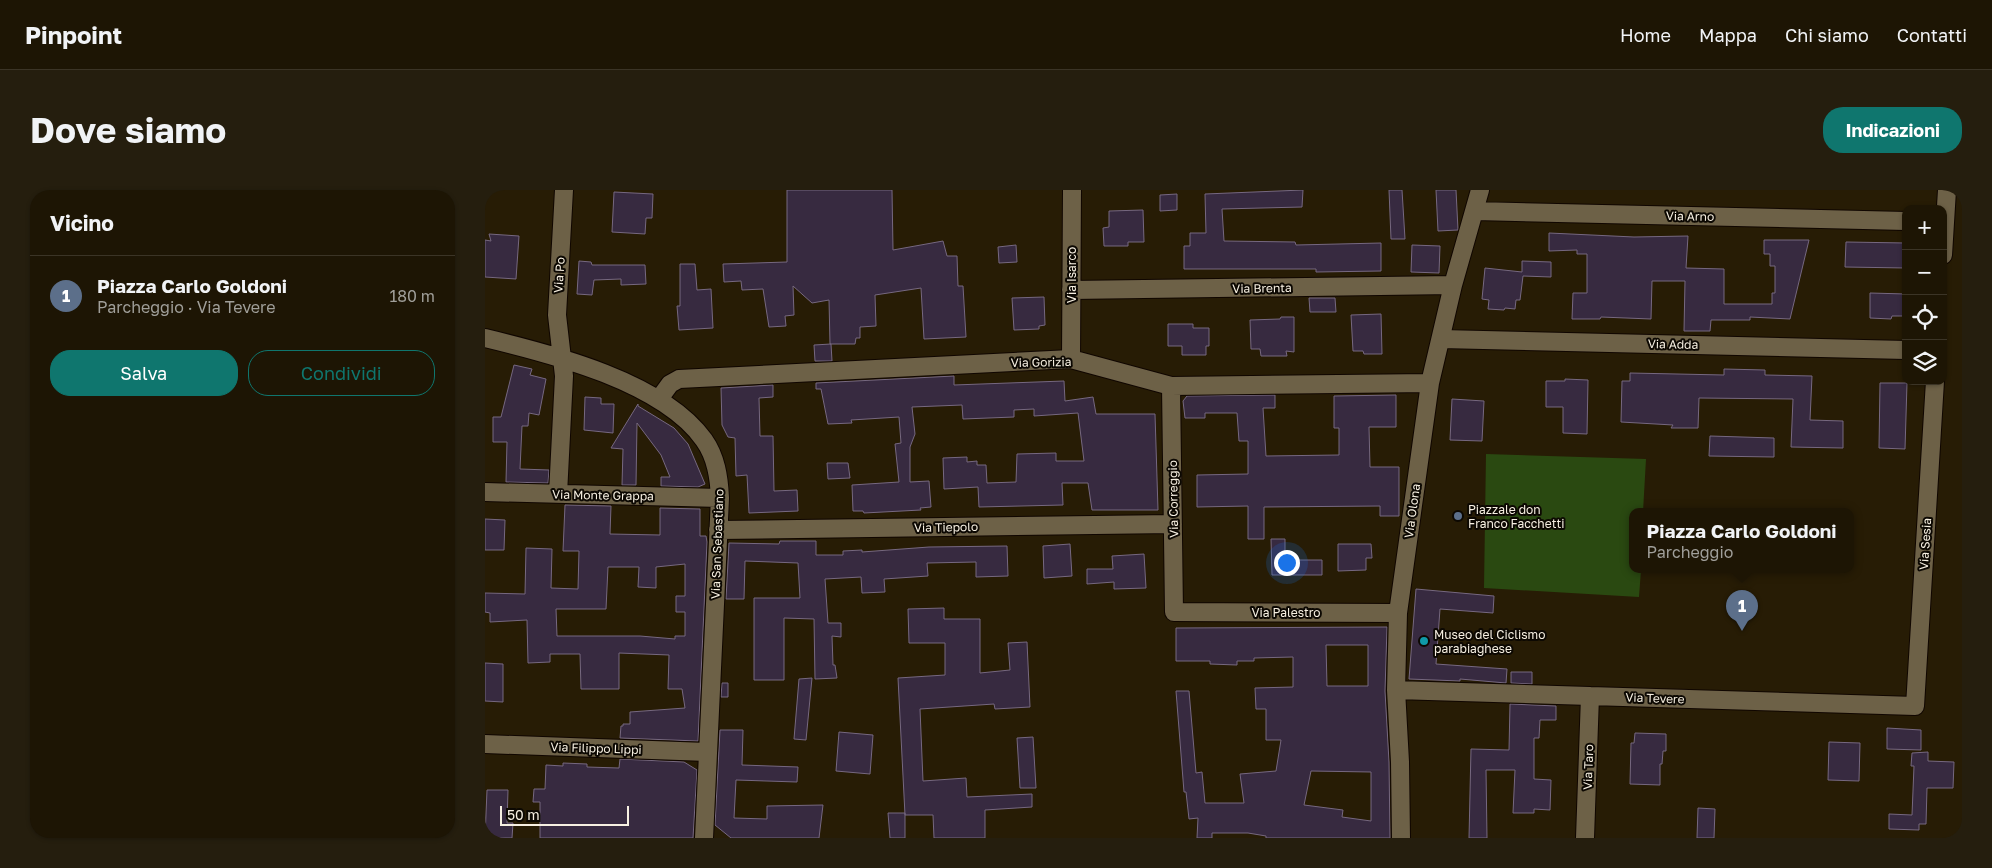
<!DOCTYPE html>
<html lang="it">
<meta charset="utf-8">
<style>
:root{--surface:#1d1504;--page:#251e0e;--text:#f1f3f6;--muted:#a09f9a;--line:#3b3426;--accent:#0f766e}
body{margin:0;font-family:"Golos Text",sans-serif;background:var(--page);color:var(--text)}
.controls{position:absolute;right:15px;top:15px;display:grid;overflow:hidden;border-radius:10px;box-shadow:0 1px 4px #0004}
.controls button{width:45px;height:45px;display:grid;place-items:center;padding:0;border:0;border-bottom:1px solid var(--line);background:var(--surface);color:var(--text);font:25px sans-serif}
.scale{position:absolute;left:15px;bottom:12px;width:129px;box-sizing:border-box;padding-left:5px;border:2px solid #f7f0e2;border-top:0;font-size:14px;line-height:18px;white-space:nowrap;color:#f7f0e2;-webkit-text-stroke:4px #0c0802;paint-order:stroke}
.you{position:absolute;left:801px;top:372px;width:18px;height:18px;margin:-12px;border:4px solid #fff;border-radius:50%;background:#1a73e8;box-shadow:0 0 0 8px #1a73e833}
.badge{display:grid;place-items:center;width:32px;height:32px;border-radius:50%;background:var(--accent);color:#fff;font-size:16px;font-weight:700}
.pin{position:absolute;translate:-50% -41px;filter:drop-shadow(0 1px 2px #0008)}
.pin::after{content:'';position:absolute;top:26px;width:18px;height:15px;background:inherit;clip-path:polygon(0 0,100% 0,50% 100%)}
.popup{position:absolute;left:1144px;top:318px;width:225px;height:65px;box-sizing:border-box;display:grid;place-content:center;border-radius:10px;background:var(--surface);filter:drop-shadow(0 1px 4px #0005);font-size:16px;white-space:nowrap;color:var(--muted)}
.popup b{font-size:19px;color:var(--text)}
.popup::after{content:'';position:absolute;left:50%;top:100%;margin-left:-10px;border:10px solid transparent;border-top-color:var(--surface)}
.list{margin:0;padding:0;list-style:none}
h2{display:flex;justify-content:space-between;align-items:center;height:65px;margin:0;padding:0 20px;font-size:21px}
h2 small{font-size:16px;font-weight:400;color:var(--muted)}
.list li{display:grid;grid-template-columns:32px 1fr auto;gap:15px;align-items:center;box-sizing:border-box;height:80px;padding:0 20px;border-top:1px solid var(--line)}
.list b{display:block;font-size:19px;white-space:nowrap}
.list p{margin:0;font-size:16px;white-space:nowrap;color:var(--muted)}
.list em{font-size:16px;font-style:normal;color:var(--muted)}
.actions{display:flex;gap:10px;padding:15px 20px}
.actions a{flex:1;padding:11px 0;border:1px solid var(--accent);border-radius:20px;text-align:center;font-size:18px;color:var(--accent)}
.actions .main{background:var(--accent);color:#fff}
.icon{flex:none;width:28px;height:28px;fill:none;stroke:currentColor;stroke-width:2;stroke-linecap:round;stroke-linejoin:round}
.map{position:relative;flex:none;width:1477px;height:648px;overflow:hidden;border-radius:20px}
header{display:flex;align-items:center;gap:30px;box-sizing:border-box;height:70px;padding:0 25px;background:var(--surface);border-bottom:1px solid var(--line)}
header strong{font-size:24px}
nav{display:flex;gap:28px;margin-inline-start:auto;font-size:18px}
.intro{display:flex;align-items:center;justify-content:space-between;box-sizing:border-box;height:120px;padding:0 30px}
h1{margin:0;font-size:35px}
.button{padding:12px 22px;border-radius:20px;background:var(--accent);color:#fff;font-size:18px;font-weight:700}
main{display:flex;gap:30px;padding:0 30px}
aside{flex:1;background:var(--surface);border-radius:20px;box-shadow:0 1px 4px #0004}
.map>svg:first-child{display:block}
</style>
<header>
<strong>Pinpoint</strong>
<nav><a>Home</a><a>Mappa</a><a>Chi siamo</a><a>Contatti</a></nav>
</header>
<div class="intro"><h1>Dove siamo</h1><a class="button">Indicazioni</a></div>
<main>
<aside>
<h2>Vicino<small></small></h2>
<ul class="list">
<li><span class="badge" style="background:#5c6f8a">1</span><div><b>Piazza Carlo Goldoni</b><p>Parcheggio · Via Tevere</p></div><em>180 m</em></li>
</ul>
<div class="actions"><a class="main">Salva</a><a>Condividi</a></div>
</aside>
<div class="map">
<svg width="1477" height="648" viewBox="0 0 1477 648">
<rect width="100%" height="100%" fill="#271c05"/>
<path fill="#2a4911" d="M 1001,264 L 1161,269 L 1158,322 L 1148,322 L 1148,380 L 1156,380 L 1154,407 L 999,398 Z"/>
<path fill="#372a40" stroke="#766880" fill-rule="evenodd" d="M 302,0 L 407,0 L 408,60 L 458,51 L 462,66 L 472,66 L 473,96 L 478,96 L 481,147 L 439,149 L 436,98 L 390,105 L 391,136 L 375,137 L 375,148 L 371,148 L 370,154 L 345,154 L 344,110 L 327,113 L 308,96 L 309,125 L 300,126 L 301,136 L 284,137 L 278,99 L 257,100 L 256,91 L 239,92 L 238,74 L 302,72 Z
M 818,0 L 817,17 L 737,19 L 739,51 L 810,52 L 811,55 L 896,53 L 896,81 L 831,82 L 831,79 L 699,79 L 699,56 L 705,56 L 705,43 L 721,43 L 720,4 Z
M 904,0 L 917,0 L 920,49 L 906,49 Z
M 951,0 L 971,0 L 973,40 L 953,41 Z
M 129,2 L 168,4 L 167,28 L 161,28 L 160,44 L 127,42 Z
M 692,4 L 692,20 L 675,21 L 675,5 Z
M 658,20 L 659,52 L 643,52 L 643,56 L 619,56 L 618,38 L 624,37 L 624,21 Z
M 1064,43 L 1149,47 L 1203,46 L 1201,78 L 1239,79 L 1239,114 L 1287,114 L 1287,103 L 1290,103 L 1290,76 L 1285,76 L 1285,64 L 1279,64 L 1279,50 L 1324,50 L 1305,129 L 1265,127 L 1265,130 L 1226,130 L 1225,141 L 1199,141 L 1200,91 L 1167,91 L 1166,129 L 1116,127 L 1115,129 L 1087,129 L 1088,103 L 1102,103 L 1102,64 L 1092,64 L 1092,60 L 1064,61 Z
M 4,44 L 34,46 L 31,89 L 0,87 L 0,50 L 6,51 Z
M 1361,52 L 1421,53 L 1421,78 L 1360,77 Z
M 531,55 L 532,72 L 514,73 L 513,57 Z
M 927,55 L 955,56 L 954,83 L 926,82 Z
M 94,71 L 106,72 L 107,75 L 160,75 L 161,94 L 136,95 L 136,89 L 109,90 L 107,105 L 92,104 Z
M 1037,71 L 1066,72 L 1066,87 L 1038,86 L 1035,110 L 1031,110 L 1030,119 L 1020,118 L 1019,120 L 1003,119 L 1004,110 L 997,109 L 1000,78 L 1037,82 Z
M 195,74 L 210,74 L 212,100 L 226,99 L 228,138 L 194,140 L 192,116 L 195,116 Z
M 1385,103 L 1421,104 L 1421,126 L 1407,126 L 1406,129 L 1385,128 Z
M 559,107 L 560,135 L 554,136 L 554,139 L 529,140 L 527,108 Z
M 824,108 L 850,108 L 851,122 L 825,122 Z
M 896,124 L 897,164 L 879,164 L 878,161 L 868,161 L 866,125 Z
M 796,127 L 809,127 L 809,162 L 801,161 L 802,166 L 776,166 L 775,159 L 766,159 L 765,130 L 795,129 Z
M 683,134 L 708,134 L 708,138 L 724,138 L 724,156 L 721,156 L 721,165 L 697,165 L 697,156 L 683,156 Z
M 346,154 L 347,171 L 330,171 L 329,155 Z
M 29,175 L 47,179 L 45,185 L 61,189 L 54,225 L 44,223 L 43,236 L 37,236 L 35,279 L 64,280 L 63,293 L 21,292 L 22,252 L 8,252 L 8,227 L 16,227 Z
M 1239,179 L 1280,180 L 1280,185 L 1327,186 L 1325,230 L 1358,231 L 1358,258 L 1306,257 L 1308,209 L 1214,208 L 1213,238 L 1186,238 L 1188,235 L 1136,232 L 1137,191 L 1145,191 L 1145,183 L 1239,185 Z
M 469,186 L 469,195 L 579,191 L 580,211 L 608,207 L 611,224 L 670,224 L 673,320 L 607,320 L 603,293 L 577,293 L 578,315 L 494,317 L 493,297 L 459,299 L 458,268 L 482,267 L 482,272 L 492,271 L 492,275 L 501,275 L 502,293 L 531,292 L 532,264 L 571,263 L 571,271 L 599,271 L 593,223 L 549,226 L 549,219 L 529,220 L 529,227 L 478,229 L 477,215 L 427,217 L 430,244 L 425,257 L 425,292 L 444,291 L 446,317 L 435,318 L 436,320 L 379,323 L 378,321 L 368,321 L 367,295 L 414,292 L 410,254 L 416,253 L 414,227 L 366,230 L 367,233 L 343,234 L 336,199 L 331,199 L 331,193 Z
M 1080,189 L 1103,190 L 1102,244 L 1078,243 L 1078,217 L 1061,217 L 1061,191 L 1080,191 Z
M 1395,193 L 1422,193 L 1420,259 L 1394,258 Z
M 288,195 L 288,207 L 274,208 L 275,246 L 288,246 L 289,301 L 312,300 L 313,321 L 264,323 L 262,285 L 251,286 L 250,248 L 243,247 L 237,235 L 236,198 Z
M 790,205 L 790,218 L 778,218 L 781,266 L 854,265 L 854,238 L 849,238 L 849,206 L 911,205 L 911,237 L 884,237 L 885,277 L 914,277 L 914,326 L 895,326 L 895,316 L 779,317 L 779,349 L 763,349 L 763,316 L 712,317 L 712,285 L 763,284 L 763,251 L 754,251 L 752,223 L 720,223 L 720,228 L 700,228 L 698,211 L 702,206 Z
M 100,207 L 116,208 L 116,214 L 129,214 L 128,243 L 99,240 Z
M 967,209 L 999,211 L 997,251 L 965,250 Z
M 153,214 L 153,216 L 189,238 L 203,254 L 220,294 L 213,297 L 176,296 L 176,287 L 185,287 L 176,265 L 152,233 L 151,295 L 137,295 L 138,259 L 126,258 Z
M 1225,246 L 1289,248 L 1289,267 L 1224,266 Z
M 342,273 L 363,273 L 365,288 L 343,289 Z
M 80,315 L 126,316 L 125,344 L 175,345 L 175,318 L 215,319 L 215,346 L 221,346 L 222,352 L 213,551 L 135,548 L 136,536 L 138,536 L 138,534 L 145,534 L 145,522 L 200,518 L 197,499 L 183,499 L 184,465 L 134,463 L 134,499 L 96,499 L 95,464 L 65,464 L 65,472 L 43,473 L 42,430 L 5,432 L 5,423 L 0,422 L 0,403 L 40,404 L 41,358 L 67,359 L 66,398 L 93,399 L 94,361 L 78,361 ZM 200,374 L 200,406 L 191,406 L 191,422 L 200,422 L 200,446 L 190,446 L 190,449 L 155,446 L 72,446 L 71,419 L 121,419 L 123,377 L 154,377 L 153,397 L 171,398 L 171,377 Z
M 0,329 L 20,330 L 19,360 L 0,360 Z
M 786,349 L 800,349 L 800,370 L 837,370 L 837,385 L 787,385 Z
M 295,351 L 331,351 L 331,365 L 358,365 L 358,361 L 377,360 L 377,362 L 444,357 L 522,356 L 523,386 L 491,387 L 491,372 L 442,373 L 443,386 L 399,389 L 400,402 L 377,403 L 376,387 L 340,389 L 343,433 L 356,433 L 356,447 L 347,446 L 348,475 L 350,475 L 352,488 L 330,489 L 329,429 L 299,428 L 299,490 L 269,490 L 269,408 L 315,408 L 313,373 L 260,371 L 259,409 L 241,409 L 244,353 L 294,354 Z
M 585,354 L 587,386 L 559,388 L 558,356 Z
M 853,354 L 886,354 L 887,368 L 881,368 L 881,380 L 853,381 Z
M 659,364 L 661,398 L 629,399 L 629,392 L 602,394 L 602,379 L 628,379 L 627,366 Z
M 931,399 L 1009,406 L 1008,423 L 955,419 L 951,474 L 1022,479 L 1021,493 L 975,489 L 975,491 L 924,489 Z
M 459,418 L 459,429 L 495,429 L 495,483 L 525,480 L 523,453 L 542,452 L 545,517 L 510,519 L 509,514 L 435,519 L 438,591 L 481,588 L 482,607 L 547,604 L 547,617 L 500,620 L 500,648 L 449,648 L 448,625 L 420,625 L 413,488 L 460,485 L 460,453 L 424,453 L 423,419 Z
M 902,437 L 900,501 L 904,572 L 905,648 L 781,648 L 781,646 L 763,643 L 727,643 L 727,648 L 712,648 L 713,628 L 704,629 L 701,602 L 699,602 L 691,501 L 704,501 L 711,583 L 717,582 L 720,613 L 759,613 L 755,584 L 791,581 L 796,550 L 781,550 L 781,519 L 771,519 L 770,498 L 808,497 L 808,467 L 769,468 L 769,471 L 752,471 L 752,475 L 725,474 L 725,471 L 691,471 L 691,438 ZM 841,455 L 883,455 L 883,496 L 842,496 ZM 826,581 L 886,582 L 886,631 L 857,627 L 858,620 L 819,615 Z
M 0,473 L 18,474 L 18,512 L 0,511 Z
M 1026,482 L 1047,482 L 1047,494 L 1026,493 Z
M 327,488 L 321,550 L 309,549 L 314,489 Z
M 237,493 L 243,493 L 243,507 L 236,507 Z
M 1025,514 L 1071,516 L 1071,530 L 1055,530 L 1054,548 L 1049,548 L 1049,589 L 1066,590 L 1065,620 L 1049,619 L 1049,623 L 1028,623 L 1030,580 L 1001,580 L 1002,648 L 984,648 L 986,559 L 1024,560 Z
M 1402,538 L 1436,540 L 1436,560 L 1402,559 Z
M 235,540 L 258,540 L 257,575 L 313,577 L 312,592 L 251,590 L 249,628 L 282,629 L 282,616 L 338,615 L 334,648 L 246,648 L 230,635 Z
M 354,542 L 388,545 L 385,584 L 351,581 Z
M 1150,543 L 1181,544 L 1181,561 L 1178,561 L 1177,574 L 1175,574 L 1175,595 L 1145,594 L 1146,553 L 1149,553 Z
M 548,547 L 551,598 L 535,598 L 532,548 Z
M 1344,552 L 1375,553 L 1374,591 L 1343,590 Z
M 1443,562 L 1443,571 L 1469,572 L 1468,598 L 1442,598 L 1441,634 L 1434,634 L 1434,640 L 1404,639 L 1404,624 L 1427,625 L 1429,576 L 1426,576 L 1427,563 Z
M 135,569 L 199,572 L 212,580 L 208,648 L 55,648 L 55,612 L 48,612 L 49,599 L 60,599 L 61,575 L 78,576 L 78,573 L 102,574 L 102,577 L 134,578 Z
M 2,600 L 23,600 L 22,633 L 28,633 L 27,648 L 0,648 Z
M 1213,618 L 1230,619 L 1229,648 L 1212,648 Z
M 403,623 L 420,623 L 420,648 L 405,648 Z"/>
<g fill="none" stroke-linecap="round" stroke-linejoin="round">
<g stroke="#100600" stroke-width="20">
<path id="street" d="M 990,21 L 1421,31
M 1458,65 L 1462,0
M 586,100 L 968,95
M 0,148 C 67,164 178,192 219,250 C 231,267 234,287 235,308 L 219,648
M 956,149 L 1421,160
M 586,169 L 587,0
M 686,196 L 689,422 L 913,423
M 174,209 L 185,194 L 194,189 L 586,169 L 686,196 L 945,193
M 0,302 L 235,308
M 73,304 L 79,186 L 72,125 L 79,0
M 233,340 L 688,334
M 911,500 L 1430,516 L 1450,191
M 0,554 L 222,562
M 916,648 L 915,572 L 911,500 L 913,423 L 945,193 L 968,95 L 995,0
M 1100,648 L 1105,506"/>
</g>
<use href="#street" stroke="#6d6147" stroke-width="18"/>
</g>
<circle fill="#5c6f8a" stroke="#0c0802" stroke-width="2" cx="973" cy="326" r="5"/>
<circle fill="#0f9aa8" stroke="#0c0802" stroke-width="2" cx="939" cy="451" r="5"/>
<g text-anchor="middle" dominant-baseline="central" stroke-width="4" stroke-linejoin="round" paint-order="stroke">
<g font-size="12" fill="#f7f0e2" stroke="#0c0802">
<text transform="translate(1205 26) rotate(1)">Via Arno</text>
<text transform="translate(74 85) rotate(-86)">Via Po</text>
<text transform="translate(586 85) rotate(-90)">Via Isarco</text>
<text transform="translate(777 98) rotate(-1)">Via Brenta</text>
<text transform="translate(1188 154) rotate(1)">Via Adda</text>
<text transform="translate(556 172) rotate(-1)">Via Gorizia</text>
<text transform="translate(118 305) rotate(1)">Via Monte Grappa</text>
<text transform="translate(688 309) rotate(-91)">Via Correggio</text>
<text transform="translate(927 321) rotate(-82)">Via Olona</text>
<text transform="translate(461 337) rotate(-1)">Via Tiepolo</text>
<text transform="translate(232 354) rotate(-88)">Via San Sebastiano</text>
<text transform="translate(1440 354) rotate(-86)">Via Sesia</text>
<text x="801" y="422">Via Palestro</text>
<text transform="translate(1170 508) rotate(2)">Via Tevere</text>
<text transform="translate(111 558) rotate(2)">Via Filippo Lippi</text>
<text transform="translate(1103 577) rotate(-88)">Via Taro</text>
</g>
<g font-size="12" fill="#f7f0e2" stroke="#0c0802" text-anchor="start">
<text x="983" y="319">Piazzale don<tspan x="983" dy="14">Franco Facchetti</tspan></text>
<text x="949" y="444">Museo del Ciclismo<tspan x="949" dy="14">parabiaghese</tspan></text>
</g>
</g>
</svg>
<div class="controls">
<button>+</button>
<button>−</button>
<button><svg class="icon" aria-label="locate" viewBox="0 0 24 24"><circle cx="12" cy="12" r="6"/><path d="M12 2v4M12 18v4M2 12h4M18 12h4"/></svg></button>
<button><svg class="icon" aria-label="layers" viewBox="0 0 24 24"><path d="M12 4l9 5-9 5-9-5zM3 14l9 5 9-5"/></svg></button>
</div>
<div class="scale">50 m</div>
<div class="you"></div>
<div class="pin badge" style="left:1257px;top:441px;background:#5c6f8a">1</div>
<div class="popup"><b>Piazza Carlo Goldoni</b>Parcheggio</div>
</div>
</main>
